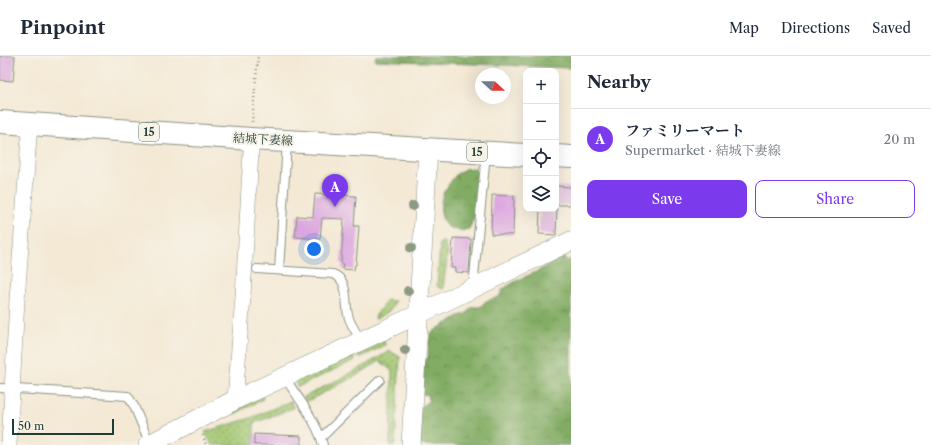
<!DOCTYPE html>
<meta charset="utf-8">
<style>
:root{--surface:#fff;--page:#f2f2f3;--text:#1f2937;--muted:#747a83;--line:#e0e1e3;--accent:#7c3aed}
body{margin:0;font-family:"Libre Caslon Text","Noto Serif JP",serif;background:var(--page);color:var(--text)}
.controls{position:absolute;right:12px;top:12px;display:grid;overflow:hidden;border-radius:8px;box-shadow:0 4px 16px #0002}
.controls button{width:36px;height:36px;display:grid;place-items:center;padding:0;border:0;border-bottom:1px solid var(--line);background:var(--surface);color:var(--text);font:20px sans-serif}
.compass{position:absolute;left:475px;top:12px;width:36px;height:36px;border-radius:50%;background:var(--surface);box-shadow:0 4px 16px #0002;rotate:111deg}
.scale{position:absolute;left:12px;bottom:10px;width:102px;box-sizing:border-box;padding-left:4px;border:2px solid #1f3d34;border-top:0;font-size:11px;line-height:14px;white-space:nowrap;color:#1f3d34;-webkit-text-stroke:3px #f7f3e8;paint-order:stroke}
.you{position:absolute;left:314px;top:193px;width:14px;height:14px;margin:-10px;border:3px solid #fff;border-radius:50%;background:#1a73e8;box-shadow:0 0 0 6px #1a73e833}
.badge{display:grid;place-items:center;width:26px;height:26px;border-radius:50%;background:var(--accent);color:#fff;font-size:13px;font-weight:700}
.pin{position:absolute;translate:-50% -33px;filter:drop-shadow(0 1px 2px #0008)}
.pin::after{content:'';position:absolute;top:21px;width:14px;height:12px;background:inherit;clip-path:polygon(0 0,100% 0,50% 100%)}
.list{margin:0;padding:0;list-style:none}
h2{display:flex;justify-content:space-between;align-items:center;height:52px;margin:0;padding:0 16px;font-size:17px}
h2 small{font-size:13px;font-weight:400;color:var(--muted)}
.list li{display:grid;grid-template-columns:26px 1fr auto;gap:12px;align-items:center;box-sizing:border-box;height:60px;padding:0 16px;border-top:1px solid var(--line)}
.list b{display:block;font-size:15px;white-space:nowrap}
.list p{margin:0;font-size:13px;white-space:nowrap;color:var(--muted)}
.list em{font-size:13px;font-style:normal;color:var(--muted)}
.actions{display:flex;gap:8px;padding:12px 16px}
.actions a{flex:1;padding:9px 0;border:1px solid var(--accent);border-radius:8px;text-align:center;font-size:14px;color:var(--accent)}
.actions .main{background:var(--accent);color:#fff}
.icon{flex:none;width:22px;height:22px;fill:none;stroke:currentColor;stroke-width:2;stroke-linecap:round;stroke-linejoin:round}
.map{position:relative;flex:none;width:571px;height:389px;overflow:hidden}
header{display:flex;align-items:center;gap:24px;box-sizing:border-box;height:56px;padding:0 20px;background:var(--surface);border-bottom:1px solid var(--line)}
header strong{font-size:19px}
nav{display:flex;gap:22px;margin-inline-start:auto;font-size:14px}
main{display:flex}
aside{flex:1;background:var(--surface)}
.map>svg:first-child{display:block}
</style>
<header>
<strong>Pinpoint</strong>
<nav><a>Map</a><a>Directions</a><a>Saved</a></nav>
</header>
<main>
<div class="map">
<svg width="571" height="389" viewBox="0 0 571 389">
<defs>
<pattern id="grass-dots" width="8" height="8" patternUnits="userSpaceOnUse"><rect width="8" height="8" fill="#a3c771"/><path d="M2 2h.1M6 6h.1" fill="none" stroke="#84a35e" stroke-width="1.8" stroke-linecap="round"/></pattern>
<pattern id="forest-crowns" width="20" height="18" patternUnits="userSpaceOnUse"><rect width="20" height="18" fill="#82ac63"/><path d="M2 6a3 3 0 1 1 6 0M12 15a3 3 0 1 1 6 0" fill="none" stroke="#6a8d52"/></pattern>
</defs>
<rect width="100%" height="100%" fill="#f7f3e8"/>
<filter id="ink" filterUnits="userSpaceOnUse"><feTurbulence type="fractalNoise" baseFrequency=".025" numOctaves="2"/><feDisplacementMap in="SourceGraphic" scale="8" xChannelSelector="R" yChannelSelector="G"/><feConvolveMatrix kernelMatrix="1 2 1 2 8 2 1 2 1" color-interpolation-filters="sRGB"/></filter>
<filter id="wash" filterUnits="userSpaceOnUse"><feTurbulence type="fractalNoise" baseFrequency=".012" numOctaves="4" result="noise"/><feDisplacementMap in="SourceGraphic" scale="16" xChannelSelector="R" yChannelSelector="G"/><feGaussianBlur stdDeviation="0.9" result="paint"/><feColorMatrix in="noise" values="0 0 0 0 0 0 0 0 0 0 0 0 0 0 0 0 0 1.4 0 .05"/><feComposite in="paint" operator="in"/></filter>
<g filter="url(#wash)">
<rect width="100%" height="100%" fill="#f4e9d5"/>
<path fill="url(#grass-dots)" stroke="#618252" d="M 442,186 L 445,186 L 445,191 L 448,195 L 443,233 L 438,231 L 437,230 L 440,187 Z
M 387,244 L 395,245 C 392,255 384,259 375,263 C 376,255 383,251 387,244 Z
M 382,282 L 386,289 L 359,302 L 356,295 Z
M 390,295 L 400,301 L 395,389 L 390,389 L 392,315 L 380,305 L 357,319 L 306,346 L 304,341 L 357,314 Z
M 351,297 L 355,304 L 298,331 L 294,324 Z
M 262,339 L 263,343 L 234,358 L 232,354 Z
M 291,345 L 293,352 L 254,367 L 254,389 L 212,389 L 205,376 L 251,362 Z"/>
<path fill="url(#forest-crowns)" stroke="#50744c" d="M 376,0 L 571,0 L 571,12 L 375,4 Z
M 473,112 L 480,114 L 481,118 L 477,158 L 472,166 L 470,172 C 465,175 459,175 454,173 C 439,170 439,150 443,138 C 445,134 454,120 458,117 L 460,117 L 464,113 Z
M 562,201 L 565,202 L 567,205 L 571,203 L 571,389 L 416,389 L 421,350 L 428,346 L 429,339 L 422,338 L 424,305 L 428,302 L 429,283 L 431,278 L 437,273 L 459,260 L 466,258 L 472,251 L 480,251 L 486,245 L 499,241 L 503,233 L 516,225 L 542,213 L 554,204 Z"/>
<g id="blocks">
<path fill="#dca7df" d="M 0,0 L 15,0 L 13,25 L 0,24 Z
M 556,130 L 571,131 L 571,149 L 556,149 Z
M 315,138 L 356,140 L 354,170 L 359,170 L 356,209 L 355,209 L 354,214 L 342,213 L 343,208 L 341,207 L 344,163 L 322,162 L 320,183 L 295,181 L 297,160 L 313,161 Z
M 492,139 L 514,140 L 513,179 L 491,178 Z
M 540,153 L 557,153 L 556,179 L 539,178 Z
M 453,182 L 471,183 L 469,217 L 455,216 L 455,212 L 451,212 Z
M 254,378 L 301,380 L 301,389 L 254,389 Z"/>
</g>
</g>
<g filter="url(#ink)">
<use href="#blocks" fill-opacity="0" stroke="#8a9384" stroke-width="1"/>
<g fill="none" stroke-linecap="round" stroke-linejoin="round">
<g stroke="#8a9384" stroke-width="10">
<path id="service" d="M 257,213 L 333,218 C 349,223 345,246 348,259 C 350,268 356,276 361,284
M 279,214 L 287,86
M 473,231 L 486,98
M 284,321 C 297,339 318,368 323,389
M 0,332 L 128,340 L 134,350 L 150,388
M 322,381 L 380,324"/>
</g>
<g stroke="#8a9384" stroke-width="16">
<path id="minor" d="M 235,344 L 243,240 L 251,95 L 251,83
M 9,389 L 17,244 L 30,68"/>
</g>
<g stroke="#8a9384" stroke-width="20">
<path id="tertiary" d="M 148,389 L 235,344 L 382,275 L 419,258 L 571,185
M 411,389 L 428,93"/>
</g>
<g stroke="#8a9384" stroke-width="24">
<path id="primary" d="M 0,66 L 251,83 L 526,99
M 556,100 L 571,101"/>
</g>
<path stroke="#8a9384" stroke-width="2.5" stroke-dasharray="1 3" stroke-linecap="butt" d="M 252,66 L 258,0
M 203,379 L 206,389"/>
<use href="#service" stroke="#fff" stroke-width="8"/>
<use href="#minor" stroke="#fff" stroke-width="15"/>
<use href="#tertiary" stroke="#fff" stroke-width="19"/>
<use href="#primary" stroke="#fff" stroke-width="22"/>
</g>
<g fill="#8d9a83">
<circle cx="413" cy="150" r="5"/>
<circle cx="411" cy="192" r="5"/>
<circle cx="408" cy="235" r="5"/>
<circle cx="405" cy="294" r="5"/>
</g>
</g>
<g text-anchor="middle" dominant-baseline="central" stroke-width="4" stroke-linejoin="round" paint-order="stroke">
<g fill="#f7f3e8" stroke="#60746a" stroke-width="1">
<rect x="139" y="67" width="20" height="18" rx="3"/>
<rect x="467" y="87" width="20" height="18" rx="3"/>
</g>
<g font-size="11" font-weight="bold" fill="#1f3d34">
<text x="149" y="76">15</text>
<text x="477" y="96">15</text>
</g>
<g font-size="12" fill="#1f3d34" stroke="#f7f3e8">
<text transform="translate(263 83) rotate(3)">結城下妻線</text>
</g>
</g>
</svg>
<div class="controls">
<button>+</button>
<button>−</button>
<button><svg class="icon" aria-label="locate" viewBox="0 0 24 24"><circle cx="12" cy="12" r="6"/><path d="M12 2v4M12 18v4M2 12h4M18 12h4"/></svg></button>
<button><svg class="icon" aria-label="layers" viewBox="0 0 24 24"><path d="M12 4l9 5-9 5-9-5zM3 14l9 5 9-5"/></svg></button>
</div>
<svg class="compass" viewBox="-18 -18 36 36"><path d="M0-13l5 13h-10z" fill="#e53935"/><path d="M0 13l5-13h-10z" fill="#747a83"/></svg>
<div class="scale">50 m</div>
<div class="you"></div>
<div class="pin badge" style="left:335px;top:151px">A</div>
</div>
<aside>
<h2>Nearby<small></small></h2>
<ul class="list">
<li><span class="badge">A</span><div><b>ファミリーマート</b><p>Supermarket · 結城下妻線</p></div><em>20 m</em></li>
</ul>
<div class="actions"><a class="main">Save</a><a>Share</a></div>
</aside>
</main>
